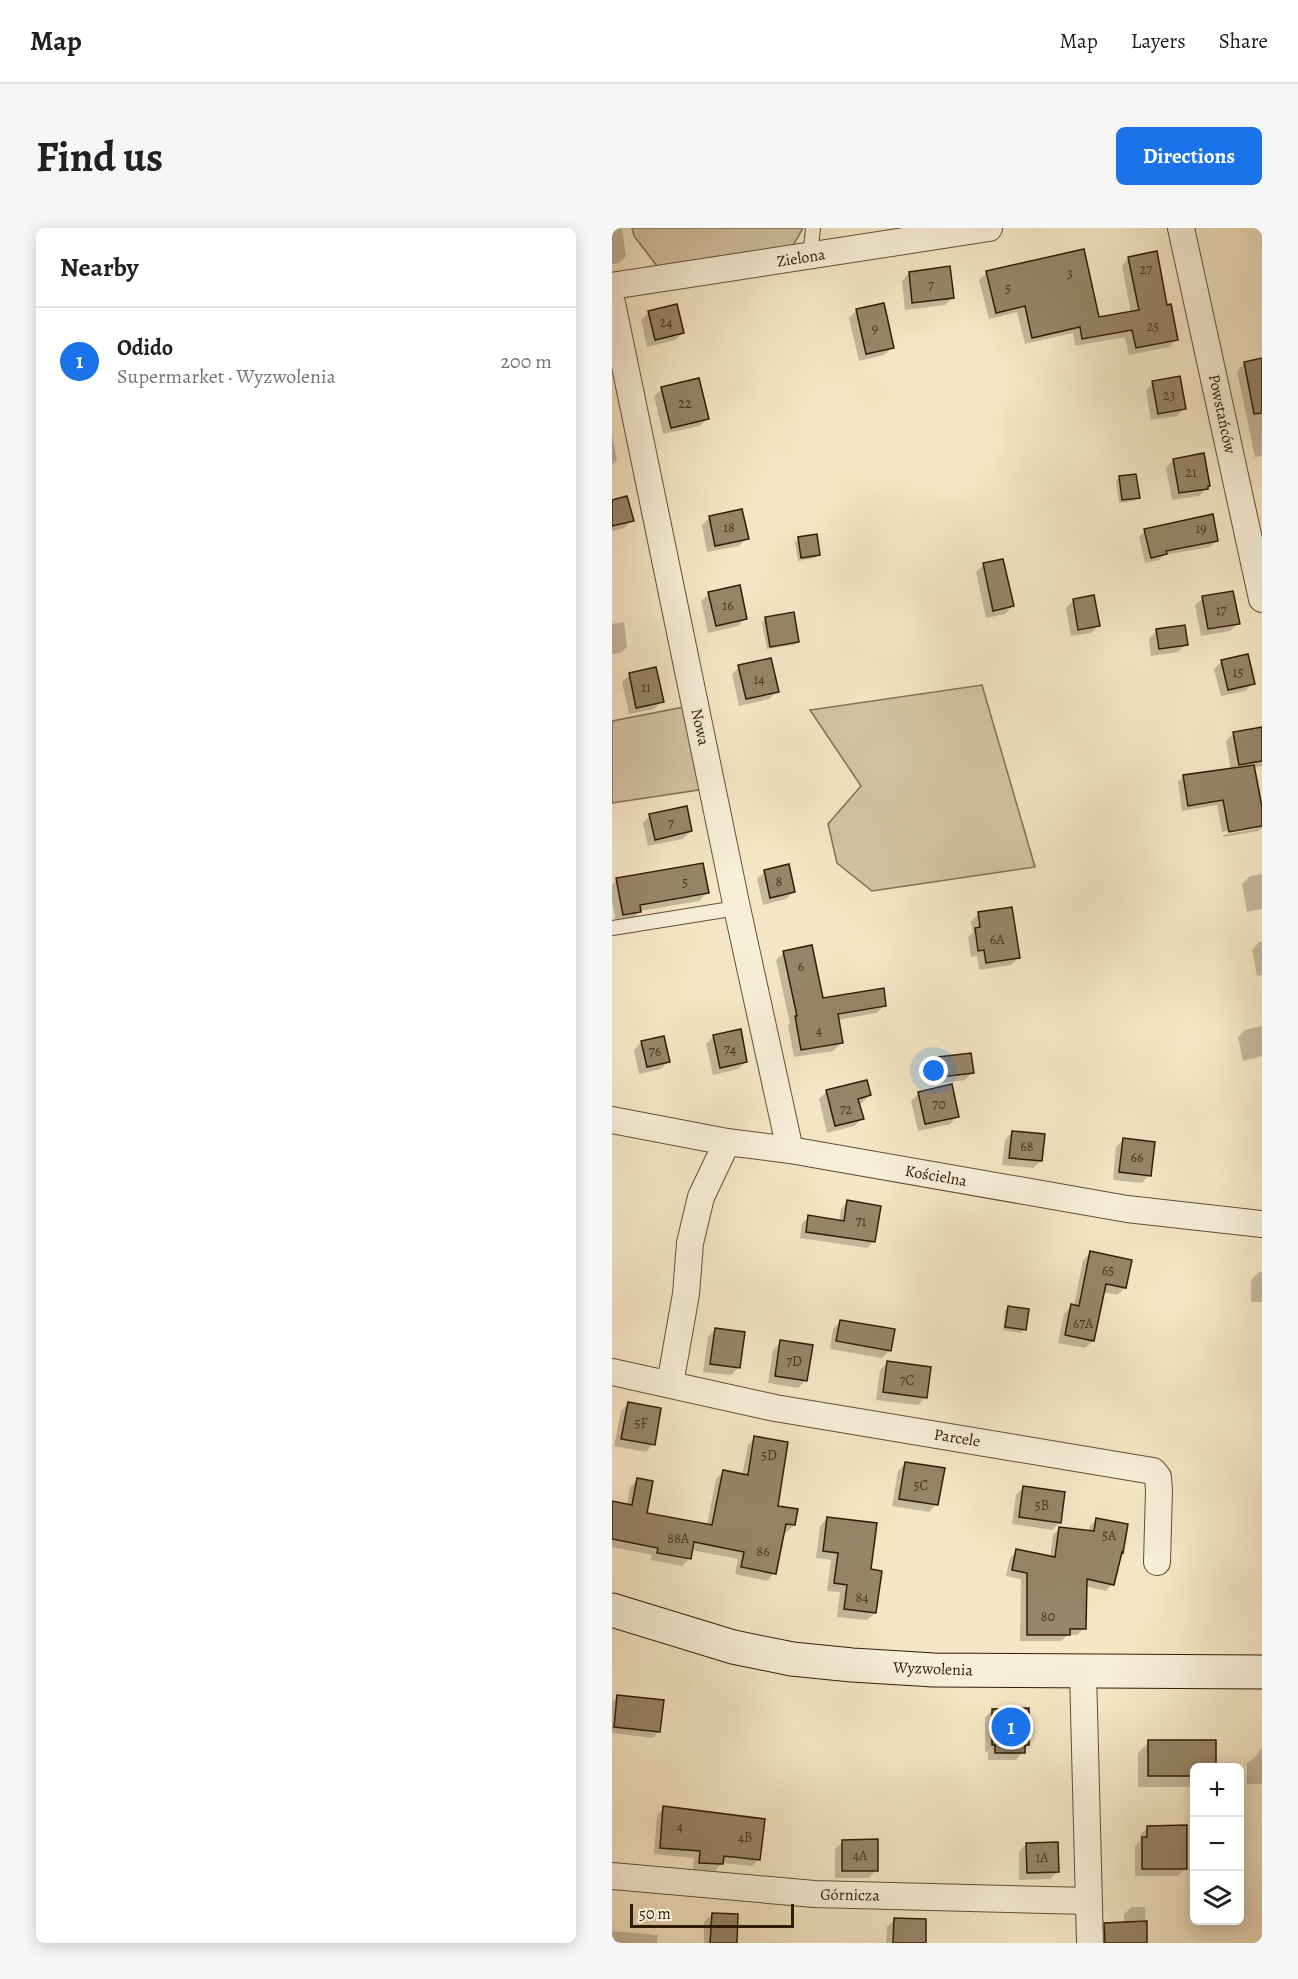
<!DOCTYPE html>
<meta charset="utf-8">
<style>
:root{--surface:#fff;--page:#f6f6f6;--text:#202124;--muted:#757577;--line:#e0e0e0;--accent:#1a73e8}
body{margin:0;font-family:Alegreya,serif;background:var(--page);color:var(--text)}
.controls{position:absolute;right:18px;bottom:18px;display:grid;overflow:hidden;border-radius:9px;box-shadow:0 3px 15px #0003}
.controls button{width:54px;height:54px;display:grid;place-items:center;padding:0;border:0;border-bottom:2px solid var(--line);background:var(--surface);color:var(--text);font:30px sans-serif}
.scale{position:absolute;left:18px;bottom:15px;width:164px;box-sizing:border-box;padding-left:6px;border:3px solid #321b05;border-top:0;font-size:16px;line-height:21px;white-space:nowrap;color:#321b05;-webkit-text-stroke:4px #f8efd9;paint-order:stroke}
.you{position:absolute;left:322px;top:843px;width:21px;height:21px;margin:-15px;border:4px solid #fff;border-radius:50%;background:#1a73e8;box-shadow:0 0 0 9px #1a73e833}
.badge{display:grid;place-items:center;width:39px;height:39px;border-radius:50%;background:var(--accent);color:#fff;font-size:20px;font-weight:700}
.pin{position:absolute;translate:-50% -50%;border:3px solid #fff;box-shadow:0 2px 6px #0006}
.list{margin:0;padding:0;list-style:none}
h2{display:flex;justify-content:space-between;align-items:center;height:78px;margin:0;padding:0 24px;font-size:26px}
h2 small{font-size:20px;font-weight:400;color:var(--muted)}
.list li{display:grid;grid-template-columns:39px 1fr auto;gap:18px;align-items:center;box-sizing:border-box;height:108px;padding:0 24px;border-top:2px solid var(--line)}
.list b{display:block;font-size:22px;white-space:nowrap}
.list p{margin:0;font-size:20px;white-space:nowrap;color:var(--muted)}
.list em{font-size:20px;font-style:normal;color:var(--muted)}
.icon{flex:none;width:33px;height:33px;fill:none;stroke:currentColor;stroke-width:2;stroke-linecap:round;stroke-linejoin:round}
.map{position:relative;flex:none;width:650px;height:1715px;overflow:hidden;border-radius:9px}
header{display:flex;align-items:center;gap:36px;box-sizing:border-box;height:84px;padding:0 30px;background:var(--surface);border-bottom:2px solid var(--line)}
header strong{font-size:28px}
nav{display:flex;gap:33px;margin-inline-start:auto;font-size:21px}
.intro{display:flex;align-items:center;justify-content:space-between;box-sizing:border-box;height:144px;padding:0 36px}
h1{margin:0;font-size:42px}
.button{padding:15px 27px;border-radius:9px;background:var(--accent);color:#fff;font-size:21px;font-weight:700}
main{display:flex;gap:36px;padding:0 36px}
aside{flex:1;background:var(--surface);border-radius:9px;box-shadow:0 3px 15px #0003}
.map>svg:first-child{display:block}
</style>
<header>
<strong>Map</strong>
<nav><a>Map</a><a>Layers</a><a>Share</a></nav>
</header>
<div class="intro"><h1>Find us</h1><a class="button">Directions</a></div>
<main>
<aside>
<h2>Nearby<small></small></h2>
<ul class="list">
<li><span class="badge">1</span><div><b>Odido</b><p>Supermarket · Wyzwolenia</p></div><em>200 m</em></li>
</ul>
</aside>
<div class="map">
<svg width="650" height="1715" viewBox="0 0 650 1715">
<rect width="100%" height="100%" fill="#f5e7c5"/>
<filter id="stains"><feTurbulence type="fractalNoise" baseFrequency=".00333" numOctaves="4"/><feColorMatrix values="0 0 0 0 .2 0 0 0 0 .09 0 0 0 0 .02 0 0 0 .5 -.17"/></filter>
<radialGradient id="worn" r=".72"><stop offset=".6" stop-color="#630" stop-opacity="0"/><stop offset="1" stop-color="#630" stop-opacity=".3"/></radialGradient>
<path fill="#d4c4a4" stroke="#837054" stroke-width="1.5" d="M 20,0 L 191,0 L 178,23 L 48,42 L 22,8 Z
M 370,457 L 423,639 L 260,663 L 225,635 L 216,596 L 249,558 L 198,482 Z
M 77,478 L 93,561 L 0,575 L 0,493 Z"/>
<path fill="#0003" d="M 0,0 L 10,0 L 14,28 L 7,35 L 0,36 Z
M 517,30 L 554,78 L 565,111 L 557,119 L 517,127 L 513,109 L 463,118 L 461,105 L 413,116 L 405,84 L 377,91 L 367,52 L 375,45 L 486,91 L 519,85 L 510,38 Z
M 297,45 L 340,70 L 333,77 L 293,82 L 290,53 Z
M 245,82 L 280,120 L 272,127 L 247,133 L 237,90 Z
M 36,85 L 71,105 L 63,112 L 35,119 L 29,92 Z
M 650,132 L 650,228 L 643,229 L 625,143 L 632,136 Z
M 541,155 L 572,180 L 565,188 L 539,192 L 534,162 Z
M 50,161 L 95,190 L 88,198 L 51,206 L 42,168 Z
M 0,206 L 5,232 L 0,237 Z
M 561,232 L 595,260 L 587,268 L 560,272 L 554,240 Z
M 507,250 L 526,269 L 523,273 L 507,275 L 504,253 Z
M 0,274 L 20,292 L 12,300 L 0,303 Z
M 98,289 L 135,310 L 127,318 L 95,324 L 90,297 Z
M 533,303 L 604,313 L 598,319 L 552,327 L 547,332 L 533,335 L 527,309 Z
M 187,311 L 206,327 L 203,330 L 186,333 L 183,314 Z
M 390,333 L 400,378 L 393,386 L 374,390 L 364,344 L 371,337 Z
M 97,366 L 134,390 L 126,398 L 96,405 L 89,373 Z
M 591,370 L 626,395 L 618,403 L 589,408 L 583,377 Z
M 461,373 L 487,397 L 479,405 L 459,408 L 454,380 Z
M 154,390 L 186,414 L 182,417 L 155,421 L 150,394 Z
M 12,394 L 15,419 L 9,425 L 0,426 L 0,396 Z
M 544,403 L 574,416 L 566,424 L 539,428 L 537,411 Z
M 610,433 L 641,455 L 633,463 L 609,468 L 602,441 Z
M 127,439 L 165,464 L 157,471 L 127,478 L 120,446 Z
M 18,447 L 50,473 L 42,481 L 17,486 L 10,454 Z
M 650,500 L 650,538 L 641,540 L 650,588 L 650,599 L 646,603 L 611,609 L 611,607 L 647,600 L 647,597 L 610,604 L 605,577 L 570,583 L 566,554 L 572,548 L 619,542 L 614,513 L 622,505 Z
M 38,587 L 79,603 L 71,611 L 36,618 L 31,595 Z
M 153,643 L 181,664 L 174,671 L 151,677 L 145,651 Z
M 650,646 L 650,681 L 635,684 L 630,656 L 638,648 Z
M 5,652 L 95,665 L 87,673 L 28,683 L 20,691 L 4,694 L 0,672 L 0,657 Z
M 367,686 L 407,729 L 399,737 L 367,742 L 365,728 L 359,729 L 356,709 L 361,704 L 359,693 Z
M 647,714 L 650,714 L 650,747 L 645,748 L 640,722 Z
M 172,725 L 210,772 L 273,777 L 265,785 L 225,792 L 229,815 L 221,823 L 182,829 L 176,797 L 178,796 L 164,732 Z
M 650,798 L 650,828 L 631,833 L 626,809 L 633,802 Z
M 102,808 L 134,834 L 126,841 L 101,847 L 94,816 Z
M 30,814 L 56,834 L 49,841 L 27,846 L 22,822 Z
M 326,831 L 360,845 L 353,852 L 321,856 L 319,838 Z
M 215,863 L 258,867 L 250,875 L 246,876 L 250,891 L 242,898 L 215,905 L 207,871 Z
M 307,865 L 345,888 L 338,896 L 306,903 L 299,873 Z
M 400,904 L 429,933 L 421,940 L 390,937 L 393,912 Z
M 512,911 L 537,947 L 530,955 L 501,952 L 504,919 Z
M 235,974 L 261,1014 L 255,1020 L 188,1010 L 190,995 L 197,989 L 227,993 L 229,981 Z
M 479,1025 L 513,1060 L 505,1067 L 491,1064 L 481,1113 L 473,1120 L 446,1115 L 452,1086 L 460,1078 L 462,1078 L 471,1032 Z
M 647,1044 L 650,1044 L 650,1074 L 639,1074 L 639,1052 Z
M 397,1079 L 413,1101 L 409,1105 L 391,1102 L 393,1083 Z
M 229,1093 L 278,1122 L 270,1130 L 218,1121 L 221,1101 Z
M 103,1102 L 126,1140 L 119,1147 L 91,1144 L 96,1109 Z
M 169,1114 L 194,1152 L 186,1160 L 156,1155 L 161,1122 Z
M 275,1135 L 314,1169 L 306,1177 L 264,1172 L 268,1142 Z
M 17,1175 L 41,1216 L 34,1224 L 2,1218 L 9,1183 Z
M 143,1210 L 164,1279 L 182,1297 L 175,1304 L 171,1303 L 162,1345 L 155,1353 L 123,1346 L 126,1331 L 79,1322 L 77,1331 L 70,1338 L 39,1332 L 40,1327 L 0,1319 L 0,1275 L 15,1277 L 18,1259 L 26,1252 L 33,1286 L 95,1297 L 104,1251 L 111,1244 L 130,1248 L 136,1217 Z
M 293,1235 L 325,1276 L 317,1284 L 280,1278 L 286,1243 Z
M 412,1259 L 447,1295 L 440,1302 L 400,1296 L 404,1267 Z
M 215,1290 L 257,1343 L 263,1385 L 255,1392 L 225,1389 L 228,1364 L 215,1363 L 219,1332 L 204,1330 L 208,1298 Z
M 484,1292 L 500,1356 L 494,1363 L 473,1358 L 472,1400 L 465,1407 L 456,1407 L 449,1413 L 408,1413 L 409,1351 L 394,1348 L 398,1330 L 405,1323 L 438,1330 L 441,1307 L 448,1300 L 477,1304 L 478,1298 Z
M 5,1469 L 47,1503 L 41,1510 L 0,1505 L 0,1474 Z
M 381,1482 L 416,1517 L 404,1532 L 376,1532 L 376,1524 L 373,1524 L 373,1490 Z
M 537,1514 L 603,1514 L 603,1540 L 582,1540 L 582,1559 L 526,1559 L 526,1525 Z
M 650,1520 L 650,1556 L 635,1556 L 635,1535 L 644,1528 Z
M 52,1580 L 147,1631 L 140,1638 L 110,1635 L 103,1643 L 81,1641 L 82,1630 L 42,1626 L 45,1587 Z
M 536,1599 L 574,1640 L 566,1648 L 523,1648 L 523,1618 L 528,1613 L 528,1607 Z
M 231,1614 L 264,1642 L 257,1650 L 223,1650 L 223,1621 Z
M 414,1616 L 445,1644 L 438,1651 L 407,1652 L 407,1624 Z
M 519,1679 L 533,1679 L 534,1715 L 485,1715 L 485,1704 L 493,1696 L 512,1695 L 512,1687 Z
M 100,1687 L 123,1715 L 92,1715 L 92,1694 Z
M 283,1691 L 312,1715 L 274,1715 L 275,1699 Z
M 0,1703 L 46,1707 L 45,1715 L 0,1715 Z"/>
<path fill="#978569" stroke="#321b05" stroke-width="1.5" d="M 472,21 L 487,89 L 527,82 L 516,29 L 545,23 L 555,77 L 559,76 L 566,112 L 524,120 L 520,102 L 470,111 L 468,99 L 420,110 L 413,78 L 384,85 L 374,43 Z
M 338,38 L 342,70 L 300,75 L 297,44 Z
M 272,75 L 282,120 L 254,126 L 244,81 Z
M 65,76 L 72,105 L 43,112 L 36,83 Z
M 650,130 L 650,185 L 642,186 L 632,134 Z
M 568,148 L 574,181 L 546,186 L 540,153 Z
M 87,150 L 97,191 L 59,200 L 49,159 Z
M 592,225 L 598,258 L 596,258 L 596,261 L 567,265 L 561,231 Z
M 524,246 L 528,270 L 510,272 L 507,248 Z
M 15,268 L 22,293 L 0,298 L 0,272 Z
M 130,281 L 137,311 L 103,318 L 97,288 Z
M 601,286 L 606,313 L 554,323 L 555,326 L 539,330 L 532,301 Z
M 205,306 L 208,327 L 189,330 L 186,309 Z
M 391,331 L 402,378 L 381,383 L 371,335 Z
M 128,357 L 135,391 L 104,398 L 96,364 Z
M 621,363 L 628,396 L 596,401 L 590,368 Z
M 482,367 L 488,398 L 466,402 L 461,371 Z
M 182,384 L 187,414 L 158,419 L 153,389 Z
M 573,397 L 576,417 L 547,421 L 544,401 Z
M 636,426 L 643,456 L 616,462 L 609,432 Z
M 159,430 L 167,464 L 134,471 L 126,437 Z
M 44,439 L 52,474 L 24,480 L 17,445 Z
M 650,499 L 650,533 L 627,537 L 621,504 Z
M 642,537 L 650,579 L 650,598 L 617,604 L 611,572 L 576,578 L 571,547 Z
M 75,578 L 80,603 L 43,612 L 37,586 Z
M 91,635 L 97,665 L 28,677 L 29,684 L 11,687 L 4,650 Z
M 177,636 L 183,664 L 158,670 L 152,642 Z
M 400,679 L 408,730 L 374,735 L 372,722 L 366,723 L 363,700 L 368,699 L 366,684 Z
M 200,717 L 211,770 L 272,760 L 274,778 L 226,786 L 231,815 L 189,822 L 183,788 L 185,788 L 171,723 Z
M 129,801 L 135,834 L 108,840 L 101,807 Z
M 52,808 L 58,834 L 35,839 L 29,813 Z
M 359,825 L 362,845 L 328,849 L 326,829 Z
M 255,852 L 259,867 L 246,871 L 252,891 L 223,898 L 214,862 Z
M 340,856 L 347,889 L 313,896 L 306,864 Z
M 400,903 L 433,906 L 430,933 L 397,930 Z
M 511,910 L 543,914 L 539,948 L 507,944 Z
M 235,972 L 269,978 L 263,1014 L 194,1004 L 196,987 L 232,993 Z
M 478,1023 L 520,1032 L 514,1060 L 494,1056 L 482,1113 L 453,1107 L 459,1076 L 467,1078 Z
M 396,1078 L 417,1081 L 414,1102 L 393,1099 Z
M 228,1092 L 283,1101 L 279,1123 L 224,1113 Z
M 103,1100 L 133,1104 L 128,1140 L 98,1136 Z
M 168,1112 L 201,1117 L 195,1153 L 163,1148 Z
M 275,1133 L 319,1139 L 315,1170 L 271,1164 Z
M 16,1174 L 49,1180 L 43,1217 L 9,1211 Z
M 142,1208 L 176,1214 L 166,1278 L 186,1281 L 183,1297 L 174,1296 L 164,1346 L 129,1339 L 132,1324 L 82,1314 L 79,1331 L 45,1325 L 46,1320 L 0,1311 L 0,1273 L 20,1277 L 25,1250 L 41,1253 L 35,1285 L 100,1297 L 111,1242 L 136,1247 Z
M 293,1234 L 333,1240 L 326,1277 L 287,1271 Z
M 411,1258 L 453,1264 L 449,1295 L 407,1289 Z
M 215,1289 L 265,1295 L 259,1341 L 270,1343 L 264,1385 L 232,1381 L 235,1357 L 222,1355 L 226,1325 L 211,1323 Z
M 484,1290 L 516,1296 L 511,1325 L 510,1324 L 502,1357 L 475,1351 L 474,1401 L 458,1401 L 458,1407 L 415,1407 L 415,1345 L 400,1342 L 404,1321 L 443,1329 L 447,1299 L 482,1303 Z
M 5,1467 L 52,1472 L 48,1504 L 2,1499 Z
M 417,1480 L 417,1517 L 413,1517 L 413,1525 L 383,1525 L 383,1517 L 380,1517 L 380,1481 Z
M 536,1512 L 604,1512 L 604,1539 L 582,1539 L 582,1548 L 536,1548 Z
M 51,1578 L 153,1591 L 148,1632 L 112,1628 L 111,1636 L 87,1635 L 88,1623 L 48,1620 Z
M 575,1597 L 575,1641 L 530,1641 L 530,1609 L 535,1609 L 535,1598 Z
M 266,1611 L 266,1643 L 230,1643 L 230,1612 Z
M 446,1614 L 447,1644 L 415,1645 L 414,1615 Z
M 100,1685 L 126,1686 L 125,1715 L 98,1715 Z
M 282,1690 L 314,1691 L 314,1715 L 281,1715 Z
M 535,1693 L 535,1715 L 493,1715 L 492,1695 Z"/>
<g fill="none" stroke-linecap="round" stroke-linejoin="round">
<g stroke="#634e35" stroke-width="16">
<path id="lane" d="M 198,29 L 201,0
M 0,700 L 125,680"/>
</g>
<g stroke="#634e35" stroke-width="28">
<path id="street" d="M 569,0 L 650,371
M 0,58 L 377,0
M 0,75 L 125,680 L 178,922
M 0,892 L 115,914 L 178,922 L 515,981 L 650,996
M 0,1144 L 163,1180 L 541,1243 L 546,1249 L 547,1262 L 545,1334
M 58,1156 L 74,1066 L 78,1015 L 89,969 L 115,914
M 471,1444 L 478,1715
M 0,1648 L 202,1666 L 477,1673"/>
</g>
<g stroke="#321b05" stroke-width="35">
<path id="secondary" d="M 0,1382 L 121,1419 L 180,1431 L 240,1437 L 322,1442 L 650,1444"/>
</g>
<use href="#lane" stroke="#f8efd9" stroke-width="14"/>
<use href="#street" stroke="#f8efd9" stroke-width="26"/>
<use href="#secondary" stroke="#f8efd9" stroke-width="33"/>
</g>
<g text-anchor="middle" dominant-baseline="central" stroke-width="6" stroke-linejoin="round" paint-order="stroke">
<g font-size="14" fill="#4b361e">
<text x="534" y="41">27</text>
<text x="458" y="45">3</text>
<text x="319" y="57">7</text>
<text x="396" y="60">5</text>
<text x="54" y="94">24</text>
<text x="541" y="98">25</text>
<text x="263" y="100">9</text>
<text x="557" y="167">23</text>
<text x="73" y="175">22</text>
<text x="579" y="244">21</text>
<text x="117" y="299">18</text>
<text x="589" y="300">19</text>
<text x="116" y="377">16</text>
<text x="609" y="382">17</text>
<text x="626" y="444">15</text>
<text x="147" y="451">14</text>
<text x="34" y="459">11</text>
<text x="59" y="595">7</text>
<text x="167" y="653">8</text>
<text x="73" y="654">5</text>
<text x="385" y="711">6A</text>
<text x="189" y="738">6</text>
<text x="207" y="802">4</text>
<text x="118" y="821">74</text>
<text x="43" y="823">76</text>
<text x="327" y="876">70</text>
<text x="234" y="881">72</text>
<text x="415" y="918">68</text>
<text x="525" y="929">66</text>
<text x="249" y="993">71</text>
<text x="496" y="1042">65</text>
<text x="471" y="1095">67A</text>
<text x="182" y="1133">7D</text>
<text x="295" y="1152">7C</text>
<text x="29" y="1195">5F</text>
<text x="157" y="1227">5D</text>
<text x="309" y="1257">5C</text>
<text x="430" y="1277">5B</text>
<text x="497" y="1307">5A</text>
<text x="66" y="1310">88A</text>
<text x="151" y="1323">86</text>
<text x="250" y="1369">84</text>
<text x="436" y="1388">80</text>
<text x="68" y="1598">4</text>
<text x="133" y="1609">4B</text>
<text x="248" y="1627">4A</text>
<text x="430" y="1629">1A</text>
</g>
<g font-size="16" fill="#321b05" stroke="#f8efd9">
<text transform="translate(189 30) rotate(-9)">Zielona</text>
<text transform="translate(610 186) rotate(78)">Powstańców</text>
<text transform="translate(88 499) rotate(78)">Nowa</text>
<text transform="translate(324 948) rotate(10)">Kościelna</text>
<text transform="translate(345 1210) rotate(9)">Parcele</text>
<text transform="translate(321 1441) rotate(2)">Wyzwolenia</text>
<text transform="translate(238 1667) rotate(1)">Górnicza</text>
</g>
</g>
<rect width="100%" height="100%" filter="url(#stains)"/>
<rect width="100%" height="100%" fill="url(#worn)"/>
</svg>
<div class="controls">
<button>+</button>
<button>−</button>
<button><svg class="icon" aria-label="layers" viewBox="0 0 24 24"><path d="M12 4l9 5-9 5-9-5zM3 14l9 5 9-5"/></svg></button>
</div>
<div class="scale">50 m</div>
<div class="you"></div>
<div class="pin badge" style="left:399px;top:1499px">1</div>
</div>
</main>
